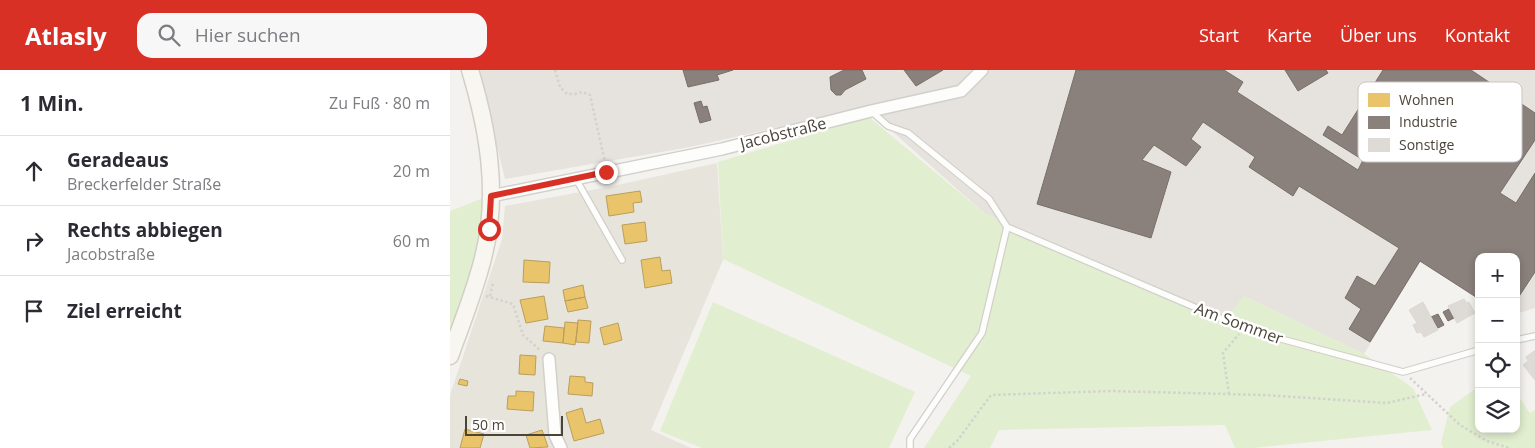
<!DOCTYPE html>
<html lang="de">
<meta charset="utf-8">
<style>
:root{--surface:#fff;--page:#f7f7f7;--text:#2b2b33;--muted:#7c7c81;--line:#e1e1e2;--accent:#d93025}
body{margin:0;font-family:"Open Sans",sans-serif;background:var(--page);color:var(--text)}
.controls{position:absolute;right:15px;bottom:15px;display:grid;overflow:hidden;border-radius:10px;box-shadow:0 2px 8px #0003}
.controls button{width:45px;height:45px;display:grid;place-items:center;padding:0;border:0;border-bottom:1px solid var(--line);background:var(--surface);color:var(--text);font:25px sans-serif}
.scale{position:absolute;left:15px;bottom:12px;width:98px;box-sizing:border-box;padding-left:5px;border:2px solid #4b4439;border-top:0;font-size:14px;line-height:18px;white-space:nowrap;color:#4b4439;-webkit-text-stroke:4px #fff;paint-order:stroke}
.stop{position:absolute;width:15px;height:15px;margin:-11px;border:4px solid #d93025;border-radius:50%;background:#fff}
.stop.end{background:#d93025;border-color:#fff;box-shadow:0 1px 5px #0008}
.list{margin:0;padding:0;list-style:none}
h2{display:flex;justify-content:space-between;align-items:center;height:65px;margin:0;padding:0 20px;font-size:21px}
h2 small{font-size:16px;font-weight:400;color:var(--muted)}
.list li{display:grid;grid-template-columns:32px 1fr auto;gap:15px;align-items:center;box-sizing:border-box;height:70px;padding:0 20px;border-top:1px solid var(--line)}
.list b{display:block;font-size:19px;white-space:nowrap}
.list p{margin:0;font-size:16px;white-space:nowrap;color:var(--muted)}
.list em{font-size:16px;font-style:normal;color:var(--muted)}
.icon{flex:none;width:28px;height:28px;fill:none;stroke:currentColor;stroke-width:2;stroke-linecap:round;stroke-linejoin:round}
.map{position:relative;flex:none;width:1085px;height:378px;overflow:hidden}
header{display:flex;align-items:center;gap:30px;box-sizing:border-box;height:70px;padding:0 25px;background:var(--accent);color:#fff}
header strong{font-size:24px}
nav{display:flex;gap:28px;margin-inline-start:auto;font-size:18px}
.search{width:350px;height:45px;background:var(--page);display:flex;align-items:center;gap:12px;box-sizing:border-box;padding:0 18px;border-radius:15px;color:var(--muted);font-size:19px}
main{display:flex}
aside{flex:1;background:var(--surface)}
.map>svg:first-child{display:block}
</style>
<header>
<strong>Atlasly</strong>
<div class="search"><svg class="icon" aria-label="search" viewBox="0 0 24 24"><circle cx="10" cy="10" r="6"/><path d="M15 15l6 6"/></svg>Hier suchen</div>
<nav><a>Start</a><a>Karte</a><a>Über uns</a><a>Kontakt</a></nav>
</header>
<main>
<aside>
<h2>1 Min.<small>Zu Fuß · 80 m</small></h2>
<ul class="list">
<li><svg class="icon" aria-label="ahead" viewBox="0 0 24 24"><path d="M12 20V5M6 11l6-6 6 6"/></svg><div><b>Geradeaus</b><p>Breckerfelder Straße</p></div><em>20 m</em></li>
<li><svg class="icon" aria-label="right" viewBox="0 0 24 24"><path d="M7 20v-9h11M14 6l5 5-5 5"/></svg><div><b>Rechts abbiegen</b><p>Jacobstraße</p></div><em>60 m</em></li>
<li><svg class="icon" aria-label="arrive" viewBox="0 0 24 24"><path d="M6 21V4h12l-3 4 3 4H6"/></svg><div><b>Ziel erreicht</b></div></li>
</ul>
</aside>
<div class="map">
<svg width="1085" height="378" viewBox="0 0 1085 378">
<rect width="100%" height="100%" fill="#f4f2ee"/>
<path fill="#e7e4dc" d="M 267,93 L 273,190 L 201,360 L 241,378 L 0,378 L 0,325 L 52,169 L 55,136 L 163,116 Z"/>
<path fill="#e6e2de" d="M 28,0 L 1085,0 L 1085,238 L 1066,244 L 1066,187 L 1029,187 L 1029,229 L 970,192 L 914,284 L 794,226 L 776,247 L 534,143 L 416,38 L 240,77 L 55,109 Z"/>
<path fill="#e1eecf" d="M 419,47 L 534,143 L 775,246 L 794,226 L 914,284 L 963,318 L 982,360 L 803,378 L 785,378 L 775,355 L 549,360 L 540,378 L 474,378 L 521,306 L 273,189 L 268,92 Z
M 36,127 L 19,219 L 0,277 L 0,141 Z
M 263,232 L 465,322 L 439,378 L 252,378 L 210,361 Z
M 1029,316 L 1029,359 L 1066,359 L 1066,323 L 1080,343 L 1085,340 L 1085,378 L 993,378 L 991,373 L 1000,337 Z"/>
<path fill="#e6e3df" d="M 559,15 L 616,34 L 587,134 L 701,168 L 794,226 L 776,247 L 749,235 L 696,201 L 565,157 L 550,130 L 455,55 L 453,45 L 509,42 Z"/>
<path fill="#e9c46a" stroke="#ba9e5b" d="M 190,121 L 192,132 L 183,133 L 184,142 L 159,146 L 156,126 Z
M 195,152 L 197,171 L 175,174 L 172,155 Z
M 210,187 L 212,201 L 220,200 L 222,213 L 195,218 L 191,190 Z
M 74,190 L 100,192 L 99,213 L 73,212 Z
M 133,215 L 135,227 L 115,231 L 113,220 Z
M 94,226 L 98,249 L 76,253 L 70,230 Z
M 135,227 L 138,238 L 118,242 L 115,231 Z
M 128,250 L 141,251 L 139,273 L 126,272 Z
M 115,252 L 128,253 L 125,275 L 113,273 Z
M 168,253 L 172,270 L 154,275 L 150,258 Z
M 95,256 L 114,258 L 113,273 L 93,271 Z
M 70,285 L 86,286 L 85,305 L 69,304 Z
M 120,306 L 135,307 L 135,312 L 143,313 L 142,326 L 118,324 Z
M 10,309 L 18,311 L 17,316 L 8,314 Z
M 66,321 L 84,322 L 83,341 L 57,339 L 58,326 L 66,326 Z
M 132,338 L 136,353 L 150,349 L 154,363 L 124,371 L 116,343 Z
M 15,359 L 34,364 L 30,378 L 10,378 Z
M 92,360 L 98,377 L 80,378 L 76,365 Z"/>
<path fill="#8a817c" stroke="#776f68" d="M 233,0 L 283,0 L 267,5 L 269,10 L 238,17 Z
M 394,0 L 412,0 L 416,9 L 395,20 L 391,25 L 386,25 L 381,20 L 380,7 Z
M 454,0 L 493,0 L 466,16 Z
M 626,0 L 774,0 L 793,12 L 787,22 L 908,100 L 913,90 L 873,65 L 878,56 L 892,65 L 933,0 L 1021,0 L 1085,43 L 1085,70 L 1050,123 L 1066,133 L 1085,103 L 1085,202 L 1066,231 L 1066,187 L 1029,187 L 1029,229 L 970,191 L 920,272 L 899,259 L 911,239 L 895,228 L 907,206 L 925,216 L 949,178 L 849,116 L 843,126 L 799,97 L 805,87 L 753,52 L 741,69 L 751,77 L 736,96 L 704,75 L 692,90 L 721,102 L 701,168 L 587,134 Z
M 835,0 L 876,0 L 878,3 L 848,21 Z
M 251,31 L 253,37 L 257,36 L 261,50 L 250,53 L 244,33 Z
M 999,239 L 1004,248 L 998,251 L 993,242 Z
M 988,244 L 994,255 L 988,258 L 981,247 Z"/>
<path fill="#dedbd6" stroke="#dcd9d4" d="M 1014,229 L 1017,233 L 1019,232 L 1025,243 L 1007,253 L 998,236 Z
M 973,232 L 988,260 L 974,267 L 971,262 L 967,263 L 963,255 L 967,253 L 959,240 Z
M 1084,281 L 1085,281 L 1085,310 L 1073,295 L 1078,291 L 1076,287 Z"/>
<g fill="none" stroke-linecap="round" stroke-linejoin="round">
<g stroke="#d2d0cb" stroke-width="8">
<path id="lane" d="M 421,41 L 438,56 L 458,63 L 539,129 L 557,157 L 532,263 L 460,369 L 460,378
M 126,109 L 172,190
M 557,157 L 777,251 L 824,267 L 953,302 L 1029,280
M 1066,270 L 1085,266"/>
</g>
<g stroke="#d2d0cb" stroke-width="14">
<path id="street" d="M 41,126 L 272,79 L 421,41 L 511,21 L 532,0
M 99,289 L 105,365 L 111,378"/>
</g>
<g stroke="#d3cfc5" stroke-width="19">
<path id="secondary" d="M 0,286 C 12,252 26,219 34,184 C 49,122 38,60 20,0"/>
</g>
<path stroke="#d3d2cc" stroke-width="2.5" stroke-dasharray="2.5 2.5" stroke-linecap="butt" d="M 105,0 L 110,17 L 117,24 L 125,24 L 132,22 L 140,25 L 155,92
M 36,226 L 63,234 L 73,265 L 91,281
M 40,226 L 43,213
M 960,308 L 1010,355 L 1037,371 L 1059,378
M 779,324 L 773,283 L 789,264
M 499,378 L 507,371 L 541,325 L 661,321 L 814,325 L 937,333 L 976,324"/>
<use href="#lane" stroke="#fdfdfc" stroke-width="5.5"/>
<use href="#street" stroke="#fdfdfc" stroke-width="11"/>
<use href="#secondary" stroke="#f7f6f1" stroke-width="16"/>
</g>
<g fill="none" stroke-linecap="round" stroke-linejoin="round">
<path stroke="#d93025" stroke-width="6" d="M 39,159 L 41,126 L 156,102"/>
</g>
<g text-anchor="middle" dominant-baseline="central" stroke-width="5" stroke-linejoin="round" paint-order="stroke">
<g font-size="16" fill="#4b4439" stroke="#fff">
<text transform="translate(333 63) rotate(-14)">Jacobstraße</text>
<text transform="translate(789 253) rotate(20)">Am Sommer</text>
</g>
</g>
<rect x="908" y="12" width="164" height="80" rx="8" fill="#fff" stroke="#c9c7c4" stroke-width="1"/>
<rect x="918" y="23" width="22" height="14" fill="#e9c46a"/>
<rect x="918" y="46" width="22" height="13" fill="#8a817c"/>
<rect x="918" y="68" width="22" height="14" fill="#dedbd6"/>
<g font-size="14" fill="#4b4439">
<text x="949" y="35">Wohnen</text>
<text x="949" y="57">Industrie</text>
<text x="949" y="80">Sonstige</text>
</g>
</svg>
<div class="controls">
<button>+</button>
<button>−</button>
<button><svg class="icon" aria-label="locate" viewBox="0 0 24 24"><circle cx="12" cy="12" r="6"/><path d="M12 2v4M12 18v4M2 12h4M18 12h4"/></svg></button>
<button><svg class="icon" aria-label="layers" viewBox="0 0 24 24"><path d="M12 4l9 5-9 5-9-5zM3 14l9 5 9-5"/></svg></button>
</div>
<div class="scale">50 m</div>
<div class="stop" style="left:39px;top:159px"></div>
<div class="stop end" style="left:156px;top:102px"></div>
</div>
</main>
